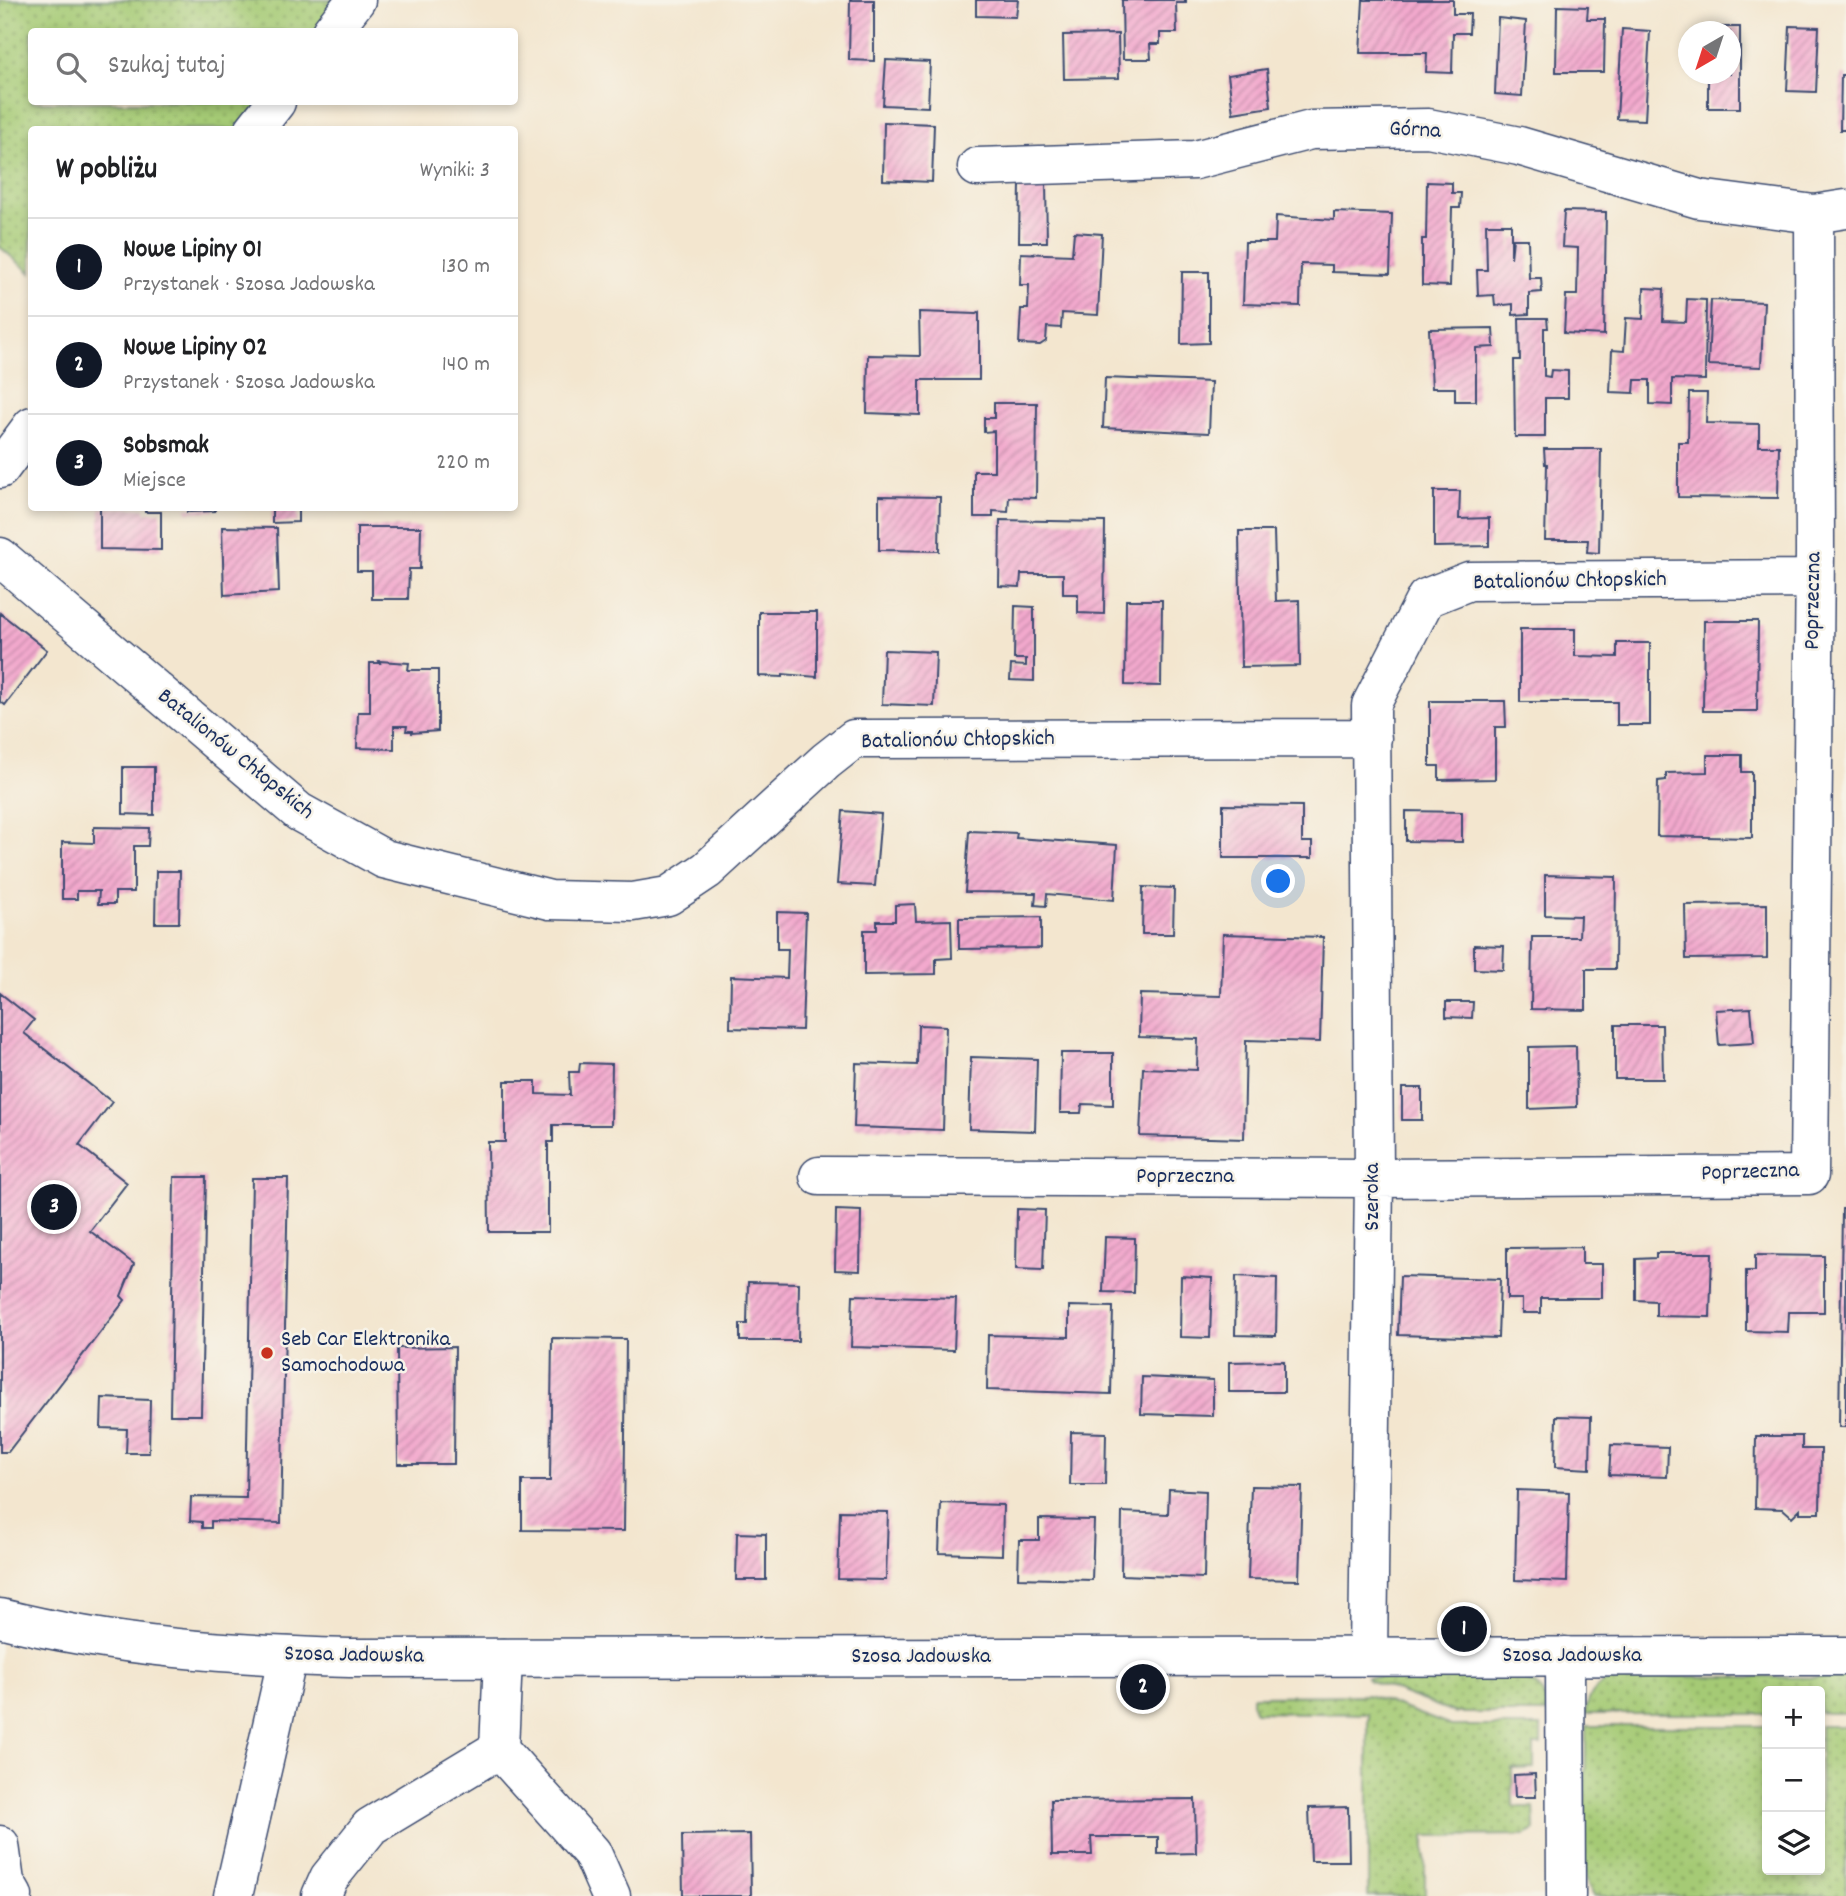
<!DOCTYPE html>
<html lang="pl">
<meta charset="utf-8">
<style>
:root{--surface:#fff;--page:#f2f2f2;--text:#202124;--muted:#757577;--line:#e0e0e0;--accent:#111827}
body{margin:0;font-family:Dekko,sans-serif;background:var(--page);color:var(--text)}
.controls{position:absolute;right:21px;bottom:21px;display:grid;overflow:hidden;border-radius:7px;box-shadow:0 4px 10px #0003}
.controls button{width:63px;height:63px;display:grid;place-items:center;padding:0;border:0;border-bottom:2px solid var(--line);background:var(--surface);color:var(--text);font:35px sans-serif}
.compass{position:absolute;left:1678px;top:21px;width:63px;height:63px;border-radius:50%;background:var(--surface);box-shadow:0 4px 10px #0003;rotate:219deg}
.you{position:absolute;left:1279px;top:882px;width:24px;height:24px;margin:-18px;border:5px solid #fff;border-radius:50%;background:#1a73e8;box-shadow:0 0 0 10px #1a73e833}
.badge{display:grid;place-items:center;width:46px;height:46px;border-radius:50%;background:var(--accent);color:#fff;font-size:23px;font-weight:700}
.pin{position:absolute;translate:-50% -50%;border:4px solid #fff;box-shadow:0 2px 7px #0006}
.list{margin:0;padding:0;list-style:none}
h2{display:flex;justify-content:space-between;align-items:center;height:91px;margin:0;padding:0 28px;font-size:30px}
h2 small{font-size:23px;font-weight:400;color:var(--muted)}
.list li{display:grid;grid-template-columns:46px 1fr auto;gap:21px;align-items:center;box-sizing:border-box;height:98px;padding:0 28px;border-top:2px solid var(--line)}
.list b{display:block;font-size:26px;white-space:nowrap}
.list p{margin:0;font-size:23px;white-space:nowrap;color:var(--muted)}
.list em{font-size:23px;font-style:normal;color:var(--muted)}
.icon{flex:none;width:38px;height:38px;fill:none;stroke:currentColor;stroke-width:2;stroke-linecap:round;stroke-linejoin:round}
.map{position:relative;flex:none;width:1846px;height:1896px;overflow:hidden}
.search{position:absolute;background:var(--surface);box-shadow:0 4px 10px #0003;left:28px;top:28px;width:490px;height:77px;display:flex;align-items:center;gap:18px;box-sizing:border-box;padding:0 24px;border-radius:7px;color:var(--muted);font-size:26px}
.panel{position:absolute;background:var(--surface);box-shadow:0 4px 10px #0003;left:28px;top:126px;width:490px;height:385px;border-radius:7px}
.map>svg:first-child{display:block}
</style>
<div class="map">
<svg width="1846" height="1896" viewBox="0 0 1846 1896">
<defs>
<pattern id="grass-dots" width="8" height="8" patternUnits="userSpaceOnUse" patternTransform="scale(1.75)"><rect width="8" height="8" fill="#a5ca74"/><path d="M2 2h.1M6 6h.1" fill="none" stroke="#86a462" stroke-width="1.8" stroke-linecap="round"/></pattern>
<pattern id="building-hatch" width="6" height="6" patternUnits="userSpaceOnUse" patternTransform="scale(1.75)"><rect width="6" height="6" fill="#f3a9cd"/><path d="M-1 1l2-2M0 6l6-6M5 7l2-2" fill="none" stroke="#c48aaa"/></pattern>
</defs>
<rect width="100%" height="100%" fill="#f7f3e8"/>
<filter id="ink" filterUnits="userSpaceOnUse"><feTurbulence type="fractalNoise" baseFrequency=".0143" numOctaves="2"/><feDisplacementMap in="SourceGraphic" scale="14" xChannelSelector="R" yChannelSelector="G"/><feConvolveMatrix kernelMatrix="1 2 1 2 8 2 1 2 1" color-interpolation-filters="sRGB"/></filter>
<filter id="wash" filterUnits="userSpaceOnUse"><feTurbulence type="fractalNoise" baseFrequency=".00686" numOctaves="4" result="noise"/><feDisplacementMap in="SourceGraphic" scale="28" xChannelSelector="R" yChannelSelector="G"/><feGaussianBlur stdDeviation="1.57" result="paint"/><feColorMatrix in="noise" values="0 0 0 0 0 0 0 0 0 0 0 0 0 0 0 0 0 1.4 0 .05"/><feComposite in="paint" operator="in"/></filter>
<g filter="url(#wash)">
<rect width="100%" height="100%" fill="#f3e6cf"/>
<path fill="url(#grass-dots)" stroke="#607c69" stroke-width="2" d="M 0,0 L 342,0 L 318,31 L 32,32 L 32,102 L 263,102 L 236,129 L 32,130 L 31,273 L 0,247 Z
M 1514,1676 C 1534,1679 1547,1693 1548,1713 L 1456,1713 L 1368,1680 L 1367,1677 Z
M 1624,1676 L 1846,1678 L 1846,1713 L 1820,1713 L 1820,1691 L 1767,1691 L 1767,1714 L 1585,1714 C 1588,1692 1602,1679 1624,1676 Z
M 1368,1695 L 1451,1726 L 1541,1726 L 1541,1745 L 1534,1745 L 1534,1768 L 1512,1769 L 1513,1807 L 1534,1807 L 1535,1830 L 1525,1835 L 1425,1836 L 1425,1896 L 1368,1896 L 1368,1714 L 1255,1712 L 1252,1705 L 1252,1696 Z
M 1586,1726 L 1767,1726 L 1767,1870 L 1820,1870 L 1820,1726 L 1846,1726 L 1846,1896 L 1594,1896 L 1588,1885 L 1584,1864 Z"/>
<g id="blocks">
<path fill="url(#building-hatch)" d="M 850,0 L 874,0 L 874,61 L 849,60 Z
M 976,0 L 1018,0 L 1016,17 L 976,16 Z
M 1122,0 L 1186,0 L 1186,3 L 1176,3 L 1177,33 L 1160,33 L 1160,44 L 1150,44 L 1151,59 L 1123,59 Z
M 1363,0 L 1453,0 L 1453,14 L 1470,14 L 1469,33 L 1453,33 L 1452,73 L 1426,72 L 1427,53 L 1360,53 Z
M 1557,6 L 1588,7 L 1587,19 L 1605,19 L 1604,72 L 1556,72 Z
M 1498,18 L 1526,21 L 1522,96 L 1495,94 Z
M 1790,26 L 1819,27 L 1816,92 L 1787,91 Z
M 1708,27 L 1740,27 L 1740,108 L 1708,108 L 1708,74 L 1730,74 L 1730,32 L 1708,32 Z
M 1622,29 L 1650,31 L 1645,120 L 1617,119 Z
M 1118,34 L 1119,78 L 1064,79 L 1063,35 Z
M 886,60 L 930,62 L 928,107 L 883,105 Z
M 1267,69 L 1271,107 L 1233,113 L 1228,75 Z
M 1841,75 L 1846,75 L 1846,130 L 1840,130 Z
M 884,122 L 934,124 L 932,182 L 883,180 Z
M 1427,182 L 1452,183 L 1452,193 L 1461,193 L 1460,208 L 1452,208 L 1450,286 L 1422,285 L 1422,239 L 1426,239 Z
M 1020,183 L 1046,183 L 1047,242 L 1019,242 Z
M 1564,211 L 1606,212 L 1604,335 L 1564,333 L 1566,295 L 1577,295 L 1578,248 L 1562,247 Z
M 1334,212 L 1392,214 L 1390,274 L 1332,272 L 1332,265 L 1301,264 L 1300,306 L 1243,304 L 1245,242 L 1275,242 L 1276,216 L 1334,220 Z
M 1486,224 L 1511,224 L 1511,258 L 1513,239 L 1528,239 L 1529,278 L 1541,278 L 1542,292 L 1529,293 L 1529,314 L 1513,315 L 1513,304 L 1495,306 L 1494,295 L 1478,296 L 1477,270 L 1487,270 Z
M 1074,232 L 1102,234 L 1098,315 L 1062,313 L 1061,328 L 1047,327 L 1046,341 L 1040,345 L 1019,344 L 1021,309 L 1028,309 L 1029,285 L 1020,285 L 1021,253 L 1072,255 Z
M 1182,272 L 1209,272 L 1209,343 L 1181,344 Z
M 1644,288 L 1664,289 L 1663,321 L 1686,322 L 1687,299 L 1706,300 L 1705,380 L 1672,379 L 1672,405 L 1650,404 L 1650,380 L 1635,380 L 1634,393 L 1610,392 L 1612,350 L 1624,351 L 1626,318 L 1643,319 Z
M 1711,300 L 1764,302 L 1761,367 L 1708,365 Z
M 919,312 L 976,314 L 979,312 L 979,380 L 920,380 L 920,415 L 867,413 L 868,355 L 920,356 Z
M 1519,318 L 1547,318 L 1548,328 L 1544,328 L 1544,376 L 1550,377 L 1551,370 L 1568,371 L 1568,398 L 1545,398 L 1545,437 L 1515,437 L 1514,360 L 1520,360 Z
M 1493,328 L 1494,347 L 1476,348 L 1476,401 L 1455,401 L 1455,388 L 1432,388 L 1429,329 Z
M 1105,378 L 1211,382 L 1209,433 L 1103,428 Z
M 1689,393 L 1707,393 L 1706,423 L 1759,424 L 1759,446 L 1779,446 L 1778,498 L 1678,497 L 1678,442 L 1688,442 Z
M 994,403 L 1037,403 L 1036,498 L 1009,497 L 1008,512 L 993,511 L 993,517 L 974,517 L 974,471 L 994,471 L 994,431 L 984,432 L 984,418 L 994,418 Z
M 1544,449 L 1601,449 L 1599,553 L 1587,552 L 1588,540 L 1545,540 L 1547,464 L 1545,464 Z
M 1434,491 L 1460,491 L 1459,519 L 1489,518 L 1489,546 L 1434,547 Z
M 879,496 L 940,497 L 939,551 L 879,550 Z
M 100,508 L 145,508 L 145,512 L 161,512 L 161,550 L 100,549 Z
M 187,508 L 215,508 L 215,511 L 187,512 Z
M 272,508 L 298,508 L 298,522 L 272,523 Z
M 1000,520 L 1105,522 L 1104,614 L 1078,613 L 1078,594 L 1063,594 L 1063,574 L 1021,574 L 1020,587 L 999,586 Z
M 222,527 L 277,528 L 279,592 L 224,595 Z
M 357,527 L 421,527 L 420,569 L 409,569 L 408,599 L 372,599 L 372,571 L 357,571 Z
M 1239,531 L 1274,531 L 1276,601 L 1299,600 L 1300,666 L 1241,667 Z
M 1126,600 L 1162,600 L 1161,686 L 1125,685 Z
M 1015,606 L 1034,607 L 1034,681 L 1010,680 L 1011,665 L 1026,666 L 1026,659 L 1014,659 Z
M 759,612 L 817,612 L 817,677 L 783,674 L 783,677 L 759,676 Z
M 0,613 L 47,650 L 5,705 L 0,701 Z
M 1704,621 L 1758,621 L 1757,711 L 1703,711 Z
M 1520,629 L 1575,629 L 1575,656 L 1617,657 L 1617,643 L 1650,643 L 1650,725 L 1617,725 L 1617,702 L 1520,702 Z
M 884,650 L 936,652 L 934,706 L 882,704 Z
M 379,661 L 409,663 L 408,670 L 438,670 L 438,731 L 412,733 L 412,731 L 406,731 L 407,726 L 394,726 L 394,749 L 357,748 L 358,712 L 370,712 L 370,663 L 380,663 Z
M 1430,701 L 1505,701 L 1506,727 L 1495,727 L 1495,779 L 1439,780 L 1439,766 L 1430,766 Z
M 1707,755 L 1742,755 L 1742,772 L 1752,772 L 1752,838 L 1657,836 L 1658,781 L 1666,780 L 1666,773 L 1707,772 Z
M 123,767 L 154,767 L 154,815 L 123,814 Z
M 1223,805 L 1302,806 L 1302,842 L 1312,842 L 1312,858 L 1223,858 Z
M 843,811 L 881,814 L 875,886 L 837,884 Z
M 1406,811 L 1462,812 L 1462,842 L 1406,841 Z
M 94,827 L 149,828 L 148,846 L 134,846 L 134,892 L 115,892 L 115,904 L 98,904 L 99,891 L 77,891 L 77,899 L 62,899 L 62,842 L 94,843 Z
M 969,831 L 1017,833 L 1016,838 L 1117,845 L 1114,900 L 1047,894 L 1046,906 L 1035,905 L 1036,893 L 965,892 Z
M 156,871 L 180,871 L 179,923 L 155,923 Z
M 1545,875 L 1616,877 L 1615,969 L 1586,969 L 1586,1010 L 1531,1009 L 1532,937 L 1579,937 L 1580,916 L 1545,915 Z
M 1143,887 L 1174,888 L 1173,934 L 1142,934 Z
M 915,904 L 916,921 L 951,920 L 952,958 L 936,959 L 936,974 L 864,975 L 864,930 L 877,930 L 877,921 L 895,921 L 895,905 Z
M 1767,904 L 1767,958 L 1686,959 L 1685,905 Z
M 777,912 L 806,913 L 802,1030 L 730,1028 L 731,976 L 787,978 L 788,949 L 777,949 Z
M 1041,917 L 1041,948 L 959,949 L 959,918 Z
M 1223,934 L 1323,937 L 1320,1042 L 1246,1040 L 1244,1139 L 1140,1136 L 1143,1068 L 1197,1070 L 1198,1039 L 1139,1037 L 1140,994 L 1221,996 Z
M 1474,945 L 1504,946 L 1503,970 L 1474,969 Z
M 0,993 L 34,1020 L 24,1033 L 112,1102 L 79,1145 L 127,1183 L 90,1231 L 134,1264 L 121,1296 L 125,1300 L 8,1452 L 0,1452 Z
M 1446,1002 L 1473,1002 L 1472,1018 L 1446,1017 Z
M 1751,1008 L 1754,1043 L 1719,1045 L 1716,1010 Z
M 918,1025 L 946,1026 L 943,1130 L 854,1127 L 856,1063 L 917,1065 Z
M 1615,1025 L 1662,1025 L 1663,1079 L 1615,1079 Z
M 1576,1046 L 1577,1107 L 1529,1109 L 1529,1047 Z
M 1061,1053 L 1113,1053 L 1113,1105 L 1082,1104 L 1081,1113 L 1060,1113 Z
M 971,1057 L 1037,1059 L 1035,1131 L 969,1129 Z
M 580,1063 L 612,1064 L 611,1125 L 553,1125 L 553,1142 L 548,1142 L 548,1232 L 489,1232 L 488,1142 L 505,1142 L 505,1081 L 536,1081 L 536,1094 L 570,1095 L 569,1072 L 579,1072 Z
M 1402,1088 L 1422,1088 L 1422,1120 L 1402,1120 Z
M 174,1177 L 206,1177 L 201,1415 L 170,1415 Z
M 252,1178 L 288,1178 L 281,1523 L 211,1521 L 211,1528 L 202,1528 L 202,1522 L 190,1521 L 191,1497 L 246,1498 Z
M 1017,1209 L 1045,1210 L 1043,1270 L 1016,1269 Z
M 1842,1209 L 1846,1209 L 1846,1427 L 1839,1427 Z
M 836,1210 L 861,1211 L 860,1271 L 835,1270 Z
M 1105,1237 L 1135,1238 L 1134,1293 L 1103,1292 Z
M 1582,1247 L 1582,1264 L 1602,1264 L 1602,1298 L 1541,1298 L 1541,1313 L 1522,1313 L 1522,1299 L 1507,1299 L 1507,1248 Z
M 1656,1253 L 1712,1253 L 1710,1317 L 1656,1316 L 1656,1301 L 1636,1300 L 1636,1259 L 1656,1258 Z
M 1755,1255 L 1824,1256 L 1824,1312 L 1789,1312 L 1788,1332 L 1746,1331 L 1746,1271 L 1755,1271 Z
M 1181,1276 L 1212,1278 L 1210,1338 L 1180,1337 Z
M 1236,1276 L 1277,1278 L 1276,1336 L 1235,1335 Z
M 1400,1276 L 1500,1279 L 1498,1338 L 1398,1335 Z
M 748,1282 L 799,1283 L 798,1341 L 740,1341 L 740,1324 L 747,1324 Z
M 853,1295 L 956,1298 L 954,1350 L 851,1347 Z
M 1069,1306 L 1113,1307 L 1111,1394 L 987,1390 L 988,1335 L 1069,1337 Z
M 552,1338 L 626,1339 L 624,1531 L 522,1530 L 522,1481 L 550,1481 Z
M 455,1347 L 454,1464 L 398,1464 L 397,1348 Z
M 1284,1361 L 1284,1392 L 1229,1392 L 1229,1362 Z
M 1142,1377 L 1213,1380 L 1213,1416 L 1141,1414 Z
M 102,1398 L 150,1400 L 149,1453 L 126,1453 L 127,1429 L 101,1428 Z
M 1556,1416 L 1591,1417 L 1590,1469 L 1555,1467 Z
M 1071,1432 L 1106,1433 L 1105,1485 L 1070,1485 Z
M 1756,1436 L 1802,1436 L 1802,1449 L 1821,1449 L 1820,1513 L 1800,1513 L 1800,1509 L 1792,1517 L 1783,1509 L 1755,1508 Z
M 1611,1445 L 1668,1447 L 1667,1477 L 1609,1475 Z
M 1251,1486 L 1302,1487 L 1299,1580 L 1248,1579 Z
M 1169,1489 L 1206,1491 L 1204,1578 L 1121,1575 L 1122,1512 L 1168,1514 Z
M 1517,1490 L 1569,1492 L 1567,1582 L 1515,1580 Z
M 941,1503 L 1003,1505 L 1002,1555 L 939,1553 Z
M 840,1511 L 888,1512 L 886,1580 L 838,1579 Z
M 1039,1519 L 1094,1520 L 1092,1580 L 1018,1578 L 1019,1540 L 1039,1540 Z
M 737,1533 L 766,1534 L 766,1580 L 736,1580 Z
M 1535,1774 L 1536,1797 L 1515,1797 L 1514,1775 Z
M 1195,1799 L 1196,1853 L 1158,1854 L 1158,1837 L 1091,1837 L 1092,1855 L 1052,1855 L 1051,1800 Z
M 1348,1807 L 1349,1861 L 1311,1861 L 1309,1808 Z
M 750,1834 L 751,1896 L 683,1896 L 682,1835 Z"/>
</g>
</g>
<g filter="url(#ink)">
<use href="#blocks" fill-opacity="0" stroke="#3b4a6f" stroke-width="2"/>
<g fill="none" stroke-linecap="round" stroke-linejoin="round">
<g stroke="#3b4a6f" stroke-width="41">
<path id="minor" d="M 331,32 L 356,0
M 254,130 L 276,102
M 977,167 L 1195,160 L 1311,130 L 1428,128 L 1519,146 L 1699,199 L 1814,214 L 1846,209
M 0,469 L 32,426
M 0,557 L 299,812 L 384,859 L 550,900 L 633,902 L 668,896 L 707,870 L 826,761 L 854,739 L 1372,738
M 819,1176 L 1374,1178 L 1809,1175 L 1815,552 L 1814,214
M 1368,1656 L 1374,1178 L 1371,705 L 1426,598 L 1469,581 L 1814,579
M 1565,1656 L 1566,1896
M 503,1658 L 499,1749 L 592,1853 L 611,1896
M 0,1845 L 5,1882 L 13,1896
M 233,1896 L 288,1656
M 321,1896 L 329,1878 L 370,1827 L 499,1749"/>
</g>
<g stroke="#3b4a6f" stroke-width="41">
<path id="major" d="M 0,1618 C 115,1647 232,1655 350,1658 L 1846,1656"/>
</g>
<use href="#minor" stroke="#fff" stroke-width="38"/>
<use href="#major" stroke="#fff" stroke-width="38"/>
</g>
</g>
<circle fill="#c8321e" stroke="#f7f3e8" stroke-width="2.5" cx="267" cy="1353" r="7"/>
<g text-anchor="middle" dominant-baseline="central" stroke-width="5" stroke-linejoin="round" paint-order="stroke">
<g font-size="23" fill="#1b2f5e" stroke="#f7f3e8">
<text transform="translate(1415 131) rotate(3)">Górna</text>
<text transform="translate(1570 582) rotate(-1)">Batalionów Chłopskich</text>
<text transform="translate(1814 601) rotate(-89)">Poprzeczna</text>
<text transform="translate(958 741) rotate(-1)">Batalionów Chłopskich</text>
<text transform="translate(235 755) rotate(39)">Batalionów Chłopskich</text>
<text transform="translate(1750 1173) rotate(-2)">Poprzeczna</text>
<text x="1185" y="1177">Poprzeczna</text>
<text transform="translate(1373 1197) rotate(-90)">Szeroka</text>
<text transform="translate(354 1656) rotate(1)">Szosa Jadowska</text>
<text x="1572" y="1656">Szosa Jadowska</text>
<text x="921" y="1657">Szosa Jadowska</text>
</g>
<g font-size="23" fill="#1b2f5e" stroke="#f7f3e8" text-anchor="start">
<text x="281" y="1340">Seb Car Elektronika<tspan x="281" dy="26">Samochodowa</tspan></text>
</g>
</g>
</svg>
<div class="controls">
<button>+</button>
<button>−</button>
<button><svg class="icon" aria-label="layers" viewBox="0 0 24 24"><path d="M12 4l9 5-9 5-9-5zM3 14l9 5 9-5"/></svg></button>
</div>
<svg class="compass" viewBox="-18 -18 36 36"><path d="M0-13l5 13h-10z" fill="#e53935"/><path d="M0 13l5-13h-10z" fill="#757577"/></svg>
<div class="you"></div>
<div class="pin badge" style="left:1464px;top:1629px">1</div>
<div class="pin badge" style="left:1143px;top:1687px">2</div>
<div class="pin badge" style="left:54px;top:1207px">3</div>
<div class="search"><svg class="icon" aria-label="search" viewBox="0 0 24 24"><circle cx="10" cy="10" r="6"/><path d="M15 15l6 6"/></svg>Szukaj tutaj</div>
<section class="panel">
<h2>W pobliżu<small>Wyniki: 3</small></h2>
<ul class="list">
<li><span class="badge">1</span><div><b>Nowe Lipiny 01</b><p>Przystanek · Szosa Jadowska</p></div><em>130 m</em></li>
<li><span class="badge">2</span><div><b>Nowe Lipiny 02</b><p>Przystanek · Szosa Jadowska</p></div><em>140 m</em></li>
<li><span class="badge">3</span><div><b>Sobsmak</b><p>Miejsce</p></div><em>220 m</em></li>
</ul>
</section>
</div>
